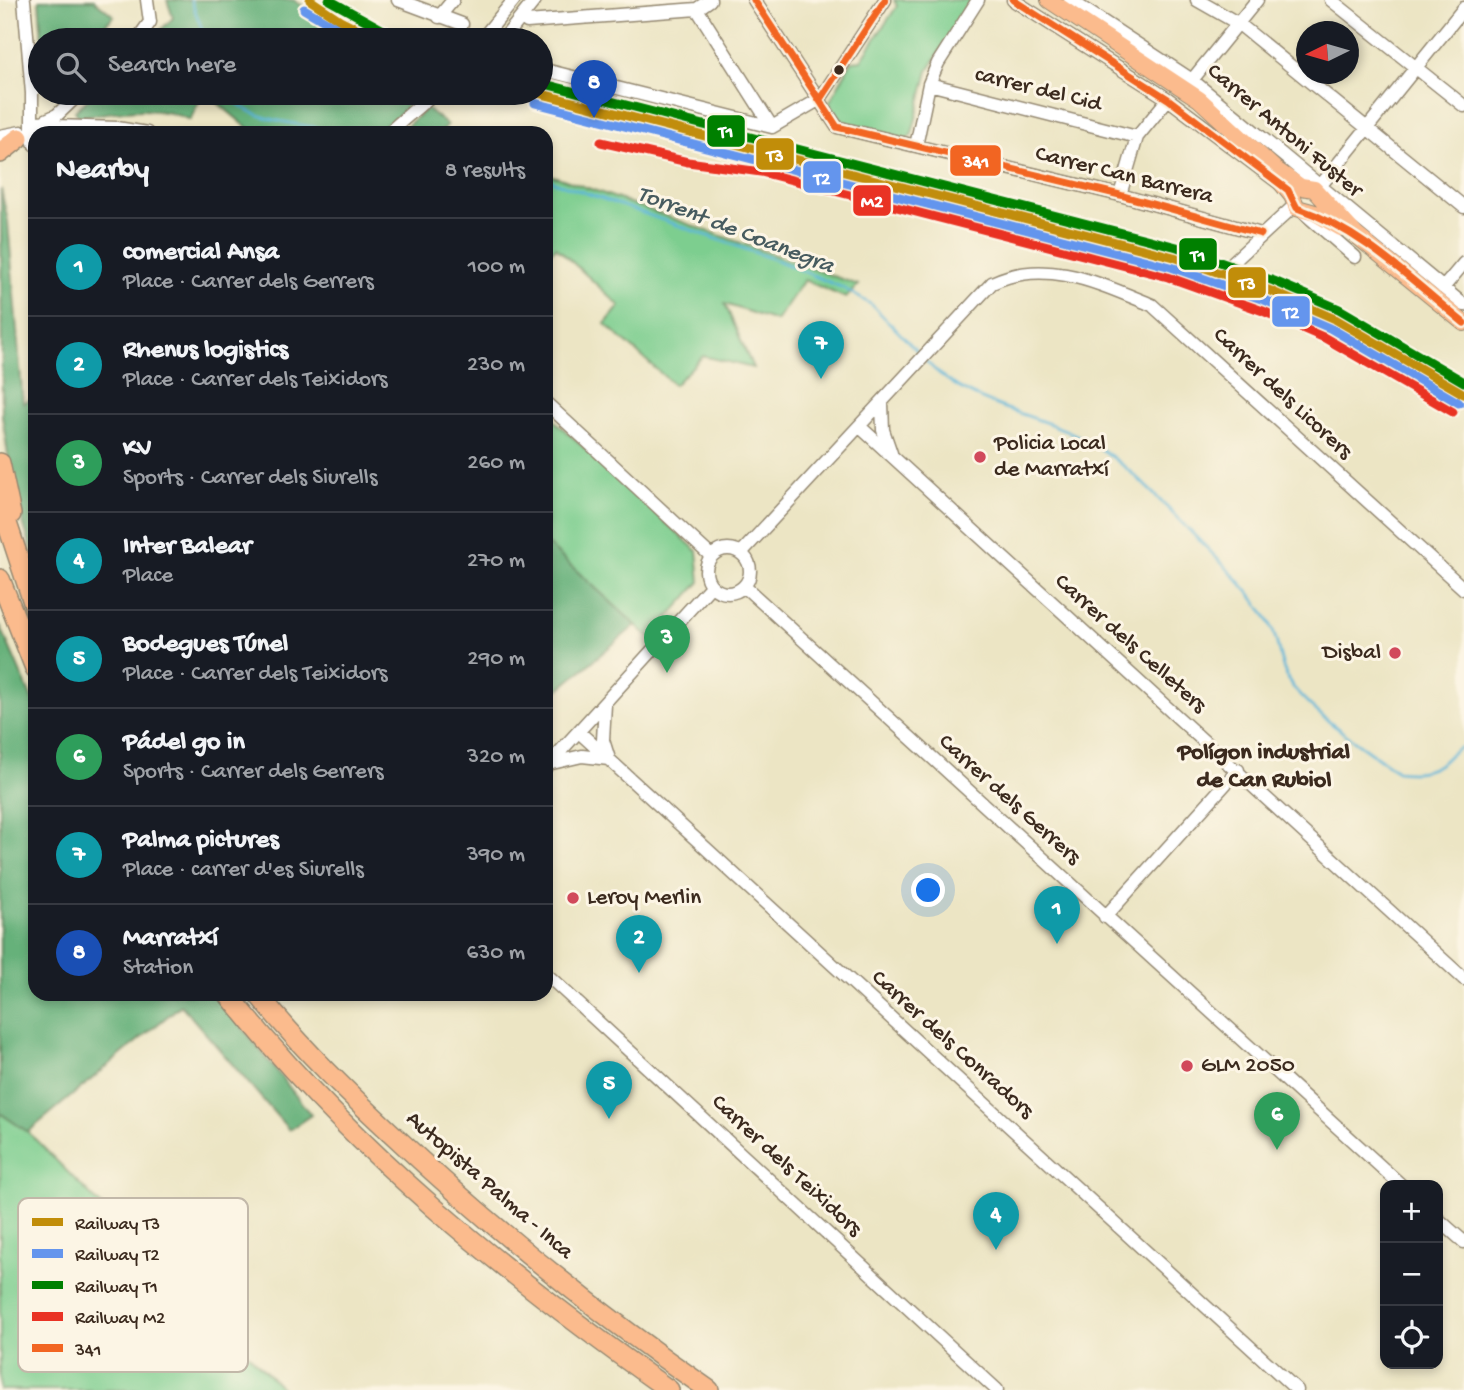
<!DOCTYPE html>
<meta charset="utf-8">
<style>
:root{--surface:#171b24;--page:#20242c;--text:#f1f3f6;--muted:#9ea1a6;--line:#363941;--accent:#ea580c}
body{margin:0;font-family:"Gochi Hand",sans-serif;background:var(--page);color:var(--text)}
.controls{position:absolute;right:21px;bottom:21px;display:grid;overflow:hidden;border-radius:14px;box-shadow:0 4px 10px #0003}
.controls button{width:63px;height:63px;display:grid;place-items:center;padding:0;border:0;border-bottom:2px solid var(--line);background:var(--surface);color:var(--text);font:35px sans-serif}
.compass{position:absolute;left:1296px;top:21px;width:63px;height:63px;border-radius:50%;background:var(--surface);box-shadow:0 4px 10px #0003;rotate:265deg}
.you{position:absolute;left:929px;top:891px;width:24px;height:24px;margin:-18px;border:5px solid #fff;border-radius:50%;background:#1a73e8;box-shadow:0 0 0 10px #1a73e833}
.badge{display:grid;place-items:center;width:46px;height:46px;border-radius:50%;background:var(--accent);color:#fff;font-size:23px;font-weight:700}
.pin{position:absolute;translate:-50% -58px;filter:drop-shadow(0 2px 4px #0008)}
.pin::after{content:'';position:absolute;top:37px;width:24px;height:21px;background:inherit;clip-path:polygon(0 0,100% 0,50% 100%)}
.list{margin:0;padding:0;list-style:none}
h2{display:flex;justify-content:space-between;align-items:center;height:91px;margin:0;padding:0 28px;font-size:30px}
h2 small{font-size:23px;font-weight:400;color:var(--muted)}
.list li{display:grid;grid-template-columns:46px 1fr auto;gap:21px;align-items:center;box-sizing:border-box;height:98px;padding:0 28px;border-top:2px solid var(--line)}
.list b{display:block;font-size:26px;white-space:nowrap}
.list p{margin:0;font-size:23px;white-space:nowrap;color:var(--muted)}
.list em{font-size:23px;font-style:normal;color:var(--muted)}
.icon{flex:none;width:38px;height:38px;fill:none;stroke:currentColor;stroke-width:2;stroke-linecap:round;stroke-linejoin:round}
.map{position:relative;flex:none;width:1464px;height:1390px;overflow:hidden}
.search{position:absolute;background:var(--surface);box-shadow:0 4px 10px #0003;left:28px;top:28px;width:525px;height:77px;display:flex;align-items:center;gap:18px;box-sizing:border-box;padding:0 24px;border-radius:38px;color:var(--muted);font-size:26px}
.panel{position:absolute;background:var(--surface);box-shadow:0 4px 10px #0003;left:28px;top:126px;width:525px;height:875px;border-radius:21px}
.map>svg:first-child{display:block}
</style>
<div class="map">
<svg width="1464" height="1390" viewBox="0 0 1464 1390">
<rect width="100%" height="100%" fill="#fcf5e5"/>
<filter id="ink" filterUnits="userSpaceOnUse"><feTurbulence type="fractalNoise" baseFrequency=".0143" numOctaves="2"/><feDisplacementMap in="SourceGraphic" scale="14" xChannelSelector="R" yChannelSelector="G"/><feConvolveMatrix kernelMatrix="1 2 1 2 8 2 1 2 1" color-interpolation-filters="sRGB"/></filter>
<filter id="wash" filterUnits="userSpaceOnUse"><feTurbulence type="fractalNoise" baseFrequency=".00686" numOctaves="4" result="noise"/><feDisplacementMap in="SourceGraphic" scale="28" xChannelSelector="R" yChannelSelector="G"/><feGaussianBlur stdDeviation="1.57" result="paint"/><feColorMatrix in="noise" values="0 0 0 0 0 0 0 0 0 0 0 0 0 0 0 0 0 1.4 0 .05"/><feComposite in="paint" operator="in"/></filter>
<g filter="url(#wash)">
<rect width="100%" height="100%" fill="#ece5c4"/>
<path fill="#7dce8f" stroke="#5c7c56" stroke-width="2" d="M 894,0 L 972,0 L 928,71 L 912,134 L 903,143 L 837,127 L 839,119 L 829,103 L 852,61 L 861,60 L 897,6 Z
M 546,174 L 560,178 L 858,285 L 846,298 L 804,280 L 776,321 L 725,304 L 753,368 L 703,356 L 674,385 L 605,324 L 620,306 L 556,247 L 546,257 Z
M 546,413 L 697,551 L 700,582 L 650,638 L 546,543 Z
M 0,1113 L 28,1132 L 284,1390 L 0,1390 Z"/>
<path fill="#66b17a" stroke="#506e4c" stroke-width="2" d="M 39,0 L 94,0 L 114,16 L 90,40 L 42,40 Z
M 167,0 L 293,0 L 359,40 L 150,40 L 173,18 Z
M 95,93 L 203,93 L 190,120 C 153,103 118,112 79,117 L 75,111 Z
M 206,93 L 418,93 L 393,122 L 402,131 L 426,108 L 447,125 L 441,133 L 268,133 L 248,128 Z
M 1,189 L 8,222 L 23,403 L 35,397 L 35,559 L 14,495 L 2,415 Z
M 546,543 L 636,625 L 546,700 Z
M 0,625 L 35,706 L 35,994 L 216,994 L 311,1115 L 289,1130 L 181,1005 L 28,1132 L 0,1113 Z"/>
<g fill="none" stroke-linecap="round" stroke-linejoin="round">
<path stroke="#5cb5d9" stroke-width="2.5" d="M 191,0 L 206,40
M 226,93 C 254,126 304,122 343,133
M 546,179 L 779,261 L 843,288 L 872,305 L 921,355
M 925,360 C 971,412 1049,412 1104,451 C 1137,474 1165,506 1193,534 C 1220,562 1247,585 1267,618 C 1281,640 1277,666 1293,687 C 1320,720 1363,746 1397,771 C 1413,773 1427,773 1441,763 C 1449,757 1454,748 1464,747"/>
</g>
</g>
<g filter="url(#ink)">
<g fill="none" stroke-linecap="round" stroke-linejoin="round">
<g stroke="#948871" stroke-width="15">
<path id="minor" d="M 24,0 L 32,93 L 32,127
M 398,0 L 462,24
M 754,0 L 837,127 L 1120,195 L 1261,234
M 1013,0 L 1168,99 L 1283,186
M 1070,0 L 1192,80 L 1464,305
M 1197,0 L 1239,24 L 1464,207
M 1331,0 L 1464,106
M 697,9 L 772,127
M 439,17 L 453,0
M 522,17 L 527,22 L 697,9 L 710,0
M 137,40 L 150,22 L 147,0
M 481,40 L 514,0
M 503,40 L 535,0
M 541,69 L 772,127
M 1192,80 L 1257,0
M 929,84 L 1137,137
M 46,120 L 57,115 L 80,93
M 55,126 L 117,128 L 147,133
M 772,127 L 820,99 L 885,0
M 388,133 L 434,93
M 0,136 L 21,132
M 35,145 L 30,132 L 36,122 L 50,121 L 58,133
M 916,146 L 929,84 L 938,63 L 978,0
M 1321,185 L 1464,8
M 1120,195 L 1137,137 L 1168,99
M 1302,211 L 1355,257
M 1232,263 L 1294,206
M 1443,288 L 1464,263
M 546,403 L 711,556
M 882,403 L 883,430 L 891,453
M 859,426 L 1464,979
M706 571a22 22 0 1 1 44 0a22 22 0 1 1-44 0Z
M 741,553 L 992,283 C 1046,257 1100,284 1152,305 L 1464,589
M 744,586 L 1401,1185
M 579,732 L 1297,1390
M 552,763 L 582,756 L 609,759 L 603,740 L 605,704
M 546,767 L 711,586
M 1105,917 L 1238,770
M 546,974 L 997,1390
M 1438,1219 L 1464,1242"/>
</g>
<g stroke="#948871" stroke-width="18">
<path id="major" d="M 1049,0 L 1199,99 L 1275,169 L 1301,187 L 1314,189 L 1356,235 L 1464,323
M 1278,179 L 1292,196 L 1297,208 L 1315,213 L 1341,228"/>
</g>
<g stroke="#948871" stroke-width="22">
<path id="highway" d="M 0,153 L 19,138
M 0,463 L 11,514
M 0,502 L 35,608
M 0,579 L 35,668
M 228,994 C 353,1151 506,1275 669,1390
M 258,994 C 301,1048 351,1096 402,1143 C 498,1233 600,1315 709,1390"/>
</g>
<use href="#minor" stroke="#fff" stroke-width="12"/>
<use href="#major" stroke="#fbbb8d" stroke-width="16"/>
<use href="#highway" stroke="#fbbb8d" stroke-width="19"/>
<g stroke="#fcf5e5" stroke-width="12">
<path id="bus-1" d="M 754,0 L 837,127 L 1120,195 L 1261,234
M 1013,0 L 1168,99 L 1288,190 L 1297,208 C 1362,230 1411,280 1464,323
M 820,99 L 885,0"/>
</g>
<use href="#bus-1" stroke="#f26522" stroke-width="7"/>
<g stroke="#fcf5e5" stroke-width="14">
<path id="rail-1" d="M 310,0 L 340,20 L 380,40
M 538,93 L 1174,257 L 1271,291 L 1335,319 L 1464,394"/>
</g>
<g stroke="#fcf5e5" stroke-width="14">
<path id="rail-2" d="M 304,9 L 357,40
M 535,103 L 1171,267 L 1267,301 L 1330,328 L 1459,403"/>
</g>
<g stroke="#fcf5e5" stroke-width="14">
<path id="rail-3" d="M 329,0 L 385,31
M 541,83 L 1177,247 L 1274,281 L 1339,309 L 1464,382"/>
</g>
<g stroke="#fcf5e5" stroke-width="14">
<path id="rail-4" d="M 601,142 L 688,162 L 761,172 L 1168,277 L 1263,311 L 1325,338 L 1453,412"/>
</g>
<use href="#rail-1" stroke="#c18d09" stroke-width="9"/>
<use href="#rail-2" stroke="#6495ed" stroke-width="9"/>
<use href="#rail-3" stroke="#008000" stroke-width="9"/>
<use href="#rail-4" stroke="#e93324" stroke-width="9"/>
</g>
</g>
<circle fill="#3b2a1e" stroke="#fcf5e5" stroke-width="2.5" cx="839" cy="70" r="6"/>
<g fill="#d1495b" stroke="#fcf5e5" stroke-width="2.5">
<circle cx="980" cy="457" r="7"/>
<circle cx="1395" cy="653" r="7"/>
<circle cx="573" cy="898" r="7"/>
<circle cx="1187" cy="1066" r="7"/>
</g>
<g text-anchor="middle" dominant-baseline="central" stroke-width="6" stroke-linejoin="round" paint-order="stroke">
<g font-size="23" fill="#3b2a1e" stroke="#fcf5e5">
<text transform="translate(1038 90) rotate(14)">carrer del Cid</text>
<text transform="translate(1284 131) rotate(40)">Carrer Antoni Fuster</text>
<text transform="translate(1124 176) rotate(14)">Carrer Can Barrera</text>
<text transform="translate(1282 394) rotate(43)">Carrer dels Licorers</text>
<text transform="translate(1130 644) rotate(42)">Carrer dels Celleters</text>
<text transform="translate(1009 800) rotate(42)">Carrer dels Gerrers</text>
<text transform="translate(952 1045) rotate(42)">Carrer dels Conradors</text>
<text transform="translate(786 1166) rotate(43)">Carrer dels Teixidors</text>
<text transform="translate(489 1186) rotate(41)">Autopista Palma - Inca</text>
</g>
<g font-size="23" fill="#3b2a1e" stroke="#fcf5e5" text-anchor="start">
<text x="994" y="444">Policia Local<tspan x="994" dy="26">de Marratxí</tspan></text>
<text x="1381" y="653" text-anchor="end">Disbal</text>
<text x="587" y="898">Leroy Merlin</text>
<text x="1201" y="1066">GLM 2050</text>
</g>
<g font-size="24" font-style="italic" fill="#475b5f" stroke="#fcf5e5">
<text transform="translate(735 231) rotate(21)">Torrent de Coanegra</text>
</g>
<g font-size="24" font-weight="bold" fill="#3b2a1e" stroke="#fcf5e5">
<text x="1264" y="753">Polígon industrial<tspan x="1264" dy="28">de Can Rubiol</tspan></text>
</g>
</g>
<rect x="18" y="1198" width="230" height="174" rx="10" fill="#fcf5e5" stroke="#c2b8a9" stroke-width="2"/>
<rect x="32" y="1218" width="31" height="8" fill="#c18d09"/>
<rect x="32" y="1249" width="31" height="9" fill="#6495ed"/>
<rect x="32" y="1281" width="31" height="8" fill="#008000"/>
<rect x="32" y="1312" width="31" height="9" fill="#e93324"/>
<rect x="32" y="1344" width="31" height="8" fill="#f26522"/>
<g font-size="19" fill="#3b2a1e">
<text x="75" y="1229">Railway T3</text>
<text x="75" y="1260">Railway T2</text>
<text x="75" y="1292">Railway T1</text>
<text x="75" y="1323">Railway M2</text>
<text x="75" y="1355">341</text>
</g>
<g stroke="#fcf5e5" stroke-width="2.5">
<rect x="706" y="114" width="40" height="34" rx="7" fill="#008000"/>
<rect x="755" y="137" width="40" height="34" rx="7" fill="#c18d09"/>
<rect x="949" y="144" width="53" height="33" rx="7" fill="#f26522"/>
<rect x="802" y="160" width="40" height="34" rx="7" fill="#6495ed"/>
<rect x="852" y="184" width="40" height="33" rx="7" fill="#e93324"/>
<rect x="1178" y="237" width="40" height="34" rx="7" fill="#008000"/>
<rect x="1227" y="266" width="40" height="33" rx="7" fill="#c18d09"/>
<rect x="1271" y="295" width="40" height="33" rx="7" fill="#6495ed"/>
</g>
<g font-size="19" text-anchor="middle" font-weight="bold" fill="#fff">
<text x="726" y="137">T1</text>
<text x="775" y="161">T3</text>
<text x="976" y="167">341</text>
<text x="822" y="184">T2</text>
<text x="872" y="207">M2</text>
<text x="1198" y="261">T1</text>
<text x="1247" y="289">T3</text>
<text x="1291" y="318">T2</text>
</g>
</svg>
<div class="controls">
<button>+</button>
<button>−</button>
<button><svg class="icon" aria-label="locate" viewBox="0 0 24 24"><circle cx="12" cy="12" r="6"/><path d="M12 2v4M12 18v4M2 12h4M18 12h4"/></svg></button>
</div>
<svg class="compass" viewBox="-18 -18 36 36"><path d="M0-13l5 13h-10z" fill="#e53935"/><path d="M0 13l5-13h-10z" fill="#9ea1a6"/></svg>
<div class="you"></div>
<div class="pin badge" style="left:1057px;top:944px;background:#0f9aa8">1</div>
<div class="pin badge" style="left:639px;top:973px;background:#0f9aa8">2</div>
<div class="pin badge" style="left:667px;top:673px;background:#2e9e5b">3</div>
<div class="pin badge" style="left:996px;top:1250px;background:#0f9aa8">4</div>
<div class="pin badge" style="left:609px;top:1119px;background:#0f9aa8">5</div>
<div class="pin badge" style="left:1277px;top:1150px;background:#2e9e5b">6</div>
<div class="pin badge" style="left:821px;top:379px;background:#0f9aa8">7</div>
<div class="pin badge" style="left:594px;top:118px;background:#1a4fb4">8</div>
<div class="search"><svg class="icon" aria-label="search" viewBox="0 0 24 24"><circle cx="10" cy="10" r="6"/><path d="M15 15l6 6"/></svg>Search here</div>
<section class="panel">
<h2>Nearby<small>8 results</small></h2>
<ul class="list">
<li><span class="badge" style="background:#0f9aa8">1</span><div><b>comercial Ansa</b><p>Place · Carrer dels Gerrers</p></div><em>100 m</em></li>
<li><span class="badge" style="background:#0f9aa8">2</span><div><b>Rhenus logistics</b><p>Place · Carrer dels Teixidors</p></div><em>230 m</em></li>
<li><span class="badge" style="background:#2e9e5b">3</span><div><b>KV</b><p>Sports · Carrer dels Siurells</p></div><em>260 m</em></li>
<li><span class="badge" style="background:#0f9aa8">4</span><div><b>Inter Balear</b><p>Place</p></div><em>270 m</em></li>
<li><span class="badge" style="background:#0f9aa8">5</span><div><b>Bodegues Túnel</b><p>Place · Carrer dels Teixidors</p></div><em>290 m</em></li>
<li><span class="badge" style="background:#2e9e5b">6</span><div><b>Pádel go in</b><p>Sports · Carrer dels Gerrers</p></div><em>320 m</em></li>
<li><span class="badge" style="background:#0f9aa8">7</span><div><b>Palma pictures</b><p>Place · carrer d'es Siurells</p></div><em>390 m</em></li>
<li><span class="badge" style="background:#1a4fb4">8</span><div><b>Marratxí</b><p>Station</p></div><em>630 m</em></li>
</ul>
</section>
</div>
